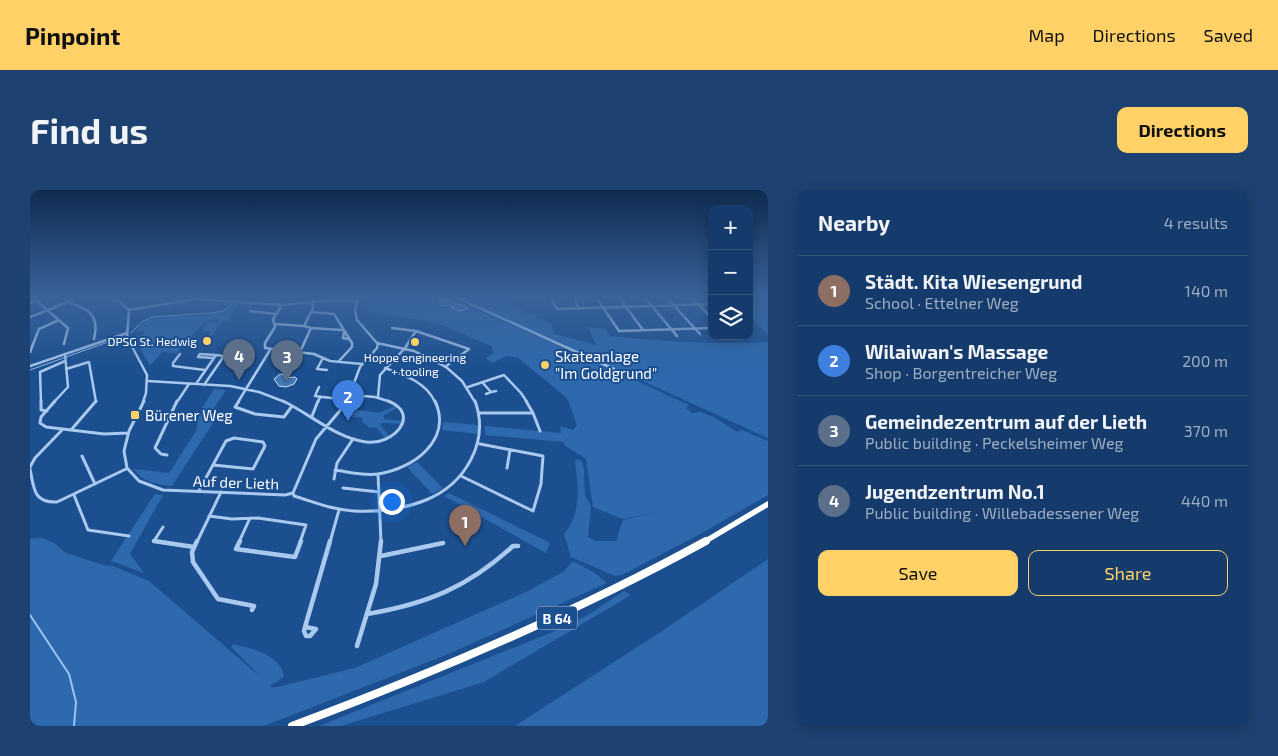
<!DOCTYPE html>
<meta charset="utf-8">
<style>
:root{--surface:#143b6b;--page:#1d4271;--text:#f1f3f6;--muted:#9dadc1;--line:#33557e;--accent:#ffd166}
body{margin:0;font-family:"Exo 2",sans-serif;background:var(--page);color:var(--text)}
.controls{position:absolute;right:15px;top:15px;display:grid;overflow:hidden;border-radius:10px;box-shadow:0 2px 12px #0003}
.controls button{width:45px;height:45px;display:grid;place-items:center;padding:0;border:0;border-bottom:1px solid var(--line);background:var(--surface);color:var(--text);font:25px sans-serif}
.you{position:absolute;left:361px;top:311px;width:18px;height:18px;margin:-12px;border:4px solid #fff;border-radius:50%;background:#1a73e8;box-shadow:0 0 0 8px #1a73e833}
.badge{display:grid;place-items:center;width:32px;height:32px;border-radius:50%;background:var(--accent);color:#fff;font-size:16px;font-weight:700}
.pin{position:absolute;translate:-50% -41px;filter:drop-shadow(0 1px 2px #0008)}
.pin::after{content:'';position:absolute;top:26px;width:18px;height:15px;background:inherit;clip-path:polygon(0 0,100% 0,50% 100%)}
.list{margin:0;padding:0;list-style:none}
h2{display:flex;justify-content:space-between;align-items:center;height:65px;margin:0;padding:0 20px;font-size:21px}
h2 small{font-size:16px;font-weight:400;color:var(--muted)}
.list li{display:grid;grid-template-columns:32px 1fr auto;gap:15px;align-items:center;box-sizing:border-box;height:70px;padding:0 20px;border-top:1px solid var(--line)}
.list b{display:block;font-size:19px;white-space:nowrap}
.list p{margin:0;font-size:16px;white-space:nowrap;color:var(--muted)}
.list em{font-size:16px;font-style:normal;color:var(--muted)}
.actions{display:flex;gap:10px;padding:15px 20px}
.actions a{flex:1;padding:11px 0;border:1px solid var(--accent);border-radius:10px;text-align:center;font-size:18px;color:var(--accent)}
.actions .main{background:var(--accent);color:#111}
.icon{flex:none;width:28px;height:28px;fill:none;stroke:currentColor;stroke-width:2;stroke-linecap:round;stroke-linejoin:round}
.map{position:relative;flex:none;width:738px;height:536px;overflow:hidden;border-radius:10px}
header{display:flex;align-items:center;gap:30px;box-sizing:border-box;height:70px;padding:0 25px;background:var(--accent);color:#111}
header strong{font-size:24px}
nav{display:flex;gap:28px;margin-inline-start:auto;font-size:18px}
.intro{display:flex;align-items:center;justify-content:space-between;box-sizing:border-box;height:120px;padding:0 30px}
h1{margin:0;font-size:35px}
.button{padding:12px 22px;border-radius:10px;background:var(--accent);color:#111;font-size:18px;font-weight:700}
main{display:flex;gap:30px;padding:0 30px}
aside{flex:1;background:var(--surface);border-radius:10px;box-shadow:0 2px 12px #0003}
.map>svg:first-child{display:block}
</style>
<header>
<strong>Pinpoint</strong>
<nav><a>Map</a><a>Directions</a><a>Saved</a></nav>
</header>
<div class="intro"><h1>Find us</h1><a class="button">Directions</a></div>
<main>
<div class="map">
<svg width="738" height="536" viewBox="0 0 738 536">
<rect width="100%" height="100%" fill="#1b4f8f"/>
<path fill="#2e69ad" d="M 342,106 L 415,106 L 534,158 L 529,163 L 533,166 L 554,172 L 550,169 L 555,167 L 659,215 L 656,218 L 662,223 L 670,222 L 684,227 L 707,242 L 712,240 L 738,251 L 738,305 L 674,342 L 592,385 L 585,386 L 541,367 L 534,344 C 552,323 548,296 545,271 L 547,269 L 552,271 L 554,280 L 555,305 L 561,316 L 558,347 L 566,351 L 586,351 L 593,330 L 625,322 L 593,329 L 563,317 L 556,269 L 534,255 L 534,252 L 455,245 L 455,236 L 531,243 L 530,236 L 543,240 L 547,235 L 537,208 L 487,167 L 476,166 L 463,173 L 456,168 L 464,163 L 461,156 L 407,133 L 341,122 L 337,120 Z
M 426,106 L 461,106 L 521,134 L 524,144 L 566,155 L 558,137 L 576,139 L 580,146 C 633,151 685,155 738,152 L 738,248 Z
M 719,106 L 738,106 L 738,144 L 719,126 Z
M 204,114 L 212,114 L 200,125 L 199,130 L 192,132 L 180,148 L 177,147 L 181,142 L 172,141 L 179,132 L 188,133 L 189,129 L 175,131 L 147,163 L 132,162 L 120,176 L 105,149 L 115,143 L 113,141 L 106,141 L 116,130 C 144,122 179,133 204,114 Z
M 184,199 L 196,200 L 179,226 L 185,230 L 142,296 C 128,295 112,292 104,279 L 139,283 L 166,241 L 170,221 Z
M 365,216 L 367,218 L 353,226 L 355,229 L 371,231 L 371,234 L 353,233 L 350,235 L 360,247 L 356,249 L 346,237 L 340,238 L 332,232 L 332,228 L 314,226 L 320,219 L 349,223 Z
M 413,232 L 449,235 L 448,244 L 412,240 Z
M 387,272 L 413,298 L 402,304 L 377,277 Z
M 419,303 L 520,353 L 516,363 L 414,306 Z
M 125,304 L 133,305 L 100,364 L 114,383 L 81,371 Z
M 12,348 L 24,353 L 36,363 L 73,375 L 83,376 L 119,391 L 233,489 L 201,457 L 203,454 C 220,458 250,464 254,486 L 247,492 L 240,495 L 243,498 L 325,478 L 496,402 L 533,382 L 543,371 L 565,383 L 577,393 L 416,465 L 234,536 L 0,536 L 0,349 Z
M 738,369 L 738,536 L 485,536 L 629,443 Z
M 594,401 L 601,405 L 454,492 L 311,536 L 289,536 L 525,441 L 558,425 Z"/>
<g fill="none" stroke-linecap="round" stroke-linejoin="round">
<path stroke="#9cc4f0" stroke-width="1" d="M 206,110 L 211,106
M 101,143 L 112,132 L 121,127 L 182,123 L 195,120 L 203,113
M 0,180 L 92,147"/>
<path stroke="#9cc4f0" stroke-width="2" d="M 0,425 L 39,484 L 46,512 L 44,536"/>
</g>
<path fill="#4478b7" stroke="#cfe3fa" d="M 410,110 L 420,111 L 438,118 L 430,121 L 422,118 L 425,116 L 410,115 Z
M 250,184 L 254,185 L 255,188 L 265,187 L 267,189 L 264,194 L 256,197 L 249,196 L 244,189 Z"/>
<g fill="none" stroke-linecap="round" stroke-linejoin="round">
<path stroke="#a9c9ee" stroke-width="2.5" d="M 1,106 L 38,138 L 34,154
M 74,106 L 89,111 L 99,120 L 97,147 L 117,185 L 116,203 L 113,212
M 109,106 L 125,106
M 329,106 L 325,120 L 327,130 L 347,153 L 384,161 L 416,177 L 432,191 L 445,212
M 423,106 L 584,179
M 520,106 L 527,119 L 682,114
M 588,106 L 613,140
M 660,106 L 682,128
M 637,108 L 670,144
M 616,109 L 647,146
M 568,110 L 589,141 L 682,138
M 545,111 L 549,118
M 38,112 C 58,119 70,124 64,149
M 0,113 L 7,110
M 252,115 L 243,129 L 245,137 L 235,153 L 235,158 L 284,164 L 300,171 L 332,174
M 99,120 L 165,109 L 252,115 L 293,111 L 327,111
M 220,121 L 246,124
M 281,122 L 304,124 L 322,153 L 322,157 L 309,171
M 0,127 L 38,112 L 46,106
M 245,134 L 274,136
M 281,138 L 312,140
M 362,138 L 386,141
M 314,142 L 313,148 L 319,149
M 0,162 L 9,139 L 29,130
M 270,162 L 281,138 L 274,136 L 283,118 L 283,106
M 150,164 L 143,173 L 143,176 L 175,180
M 183,168 L 168,167 L 170,164 L 186,165
M 293,168 L 287,179 L 297,180
M 263,174 L 261,172 L 266,162
M 0,176 L 97,143
M 355,178 C 374,185 396,192 405,212
M 36,179 L 59,172 L 66,212
M 118,191 L 200,196 L 229,202 L 255,212
M 452,192 L 461,202 L 456,204
M 166,194 L 186,165 L 194,166 L 174,195
M 289,197 L 285,206 L 309,209
M 438,197 L 474,185 L 491,203 L 497,212
M 461,202 L 466,201
M 321,205 L 345,207 L 361,212
M 348,207 L 350,185 L 375,158 L 386,141 L 439,159 L 415,177
M 11,212 L 10,182 L 35,171
M 24,212 L 38,197 L 35,164
M 147,212 L 159,194
M 208,212 L 240,160
M 288,212 L 290,207
M 317,212 L 330,177 L 347,158 L 348,153"/>
<path stroke="#a9c9ee" stroke-width="3" d="M 11,211 L 11,220 L 17,221
M 25,211 L 11,227 L 10,233 L 16,237 L 74,244 L 98,243
M 114,211 L 99,241 L 94,261 L 97,278 L 109,291 L 133,300 L 255,305 L 263,303
M 209,211 L 205,217 L 225,224 L 254,227 L 262,216
M 253,211 C 280,224 306,248 336,252 C 363,256 392,224 358,211
M 449,223 L 503,223 L 496,211
M 503,223 L 510,241
M 282,226 L 288,211
M 41,240 L 66,211
M 137,265 L 131,264 L 125,258 L 147,211
M 52,266 L 65,294
M 0,277 L 5,268 L 33,239
M 477,278 L 480,260
M 0,279 C 4,298 3,313 27,312 L 96,279
M 305,280 C 319,282 334,286 348,284 C 383,279 423,250 405,211
M 348,284 L 351,352
M 431,286 L 503,321 L 511,294 L 513,266 L 450,254
M 304,289 L 307,273 L 323,249
M 313,298 L 349,302
M 169,301 L 171,297 L 196,251 L 204,248 L 233,252 L 235,256 L 223,279 L 183,275
M 263,303 L 264,306 C 284,312 303,320 324,321 C 347,322 374,319 396,310 C 435,294 460,252 445,211
M 263,303 L 286,249 L 318,211
M 44,305 L 58,340 L 99,346
M 179,326 L 202,329 L 228,328 L 276,335 L 270,352
M 132,352 L 124,351 L 133,337
M 167,352 L 191,302
M 209,352 L 220,328
M 300,352 L 309,320"/>
<path stroke="#a9c9ee" stroke-width="4.5" d="M 124,351 L 164,357
M 167,351 L 162,362 L 163,372 L 188,409 L 224,416 L 222,420
M 210,351 L 206,359 L 265,367 L 271,351
M 351,366 L 413,353
M 337,424 C 397,414 438,397 483,356 L 488,356
M 275,437 L 286,439 L 280,446 L 276,446 L 274,441 Z
M 275,437 L 300,351
M 327,456 L 346,394 L 351,351"/>
<path stroke="#fff" stroke-width="5.5" d="M 674,352 L 738,314"/>
<path stroke="#fff" stroke-width="8" d="M 262,536 C 404,483 543,424 676,351"/>
</g>
<linearGradient id="sky" x2="0" y2="1"><stop stop-color="#0f2b4f"/><stop offset="0.59" stop-color="#39639b"/><stop offset="1" stop-color="#39639b" stop-opacity="0"/></linearGradient>
<rect width="738" height="181" fill="url(#sky)"/>
<g fill="#ffd166" stroke="#1b4f8f" stroke-width="2">
<circle cx="177" cy="151" r="5"/>
<circle cx="385" cy="152" r="5"/>
<circle cx="515" cy="175" r="5"/>
<rect x="100" y="220" width="10" height="10" rx="2.5"/>
</g>
<g text-anchor="middle" dominant-baseline="central" stroke-width="4" stroke-linejoin="round" paint-order="stroke">
<g font-size="12" fill="#fff" stroke="#1b4f8f" text-anchor="end">
<text x="167" y="151">DPSG St. Hedwig</text>
<text x="385" y="167" text-anchor="middle">Hoppe engineering<tspan x="385" dy="14">+ tooling</tspan></text>
</g>
<rect fill="#1b4f8f" stroke="#bbcadd" stroke-width="1" x="507" y="416.5" width="40" height="23" rx="4"/>
<g font-size="14" font-weight="bold" fill="#fff">
<text x="527" y="428">B 64</text>
</g>
<g font-size="15" fill="#fff" stroke="#1b4f8f" text-anchor="start">
<text x="525" y="166">Skateanlage<tspan x="525" dy="17">"Im Goldgrund"</tspan></text>
<text x="115" y="225">Bürener Weg</text>
</g>
<g font-size="15" fill="#fff" stroke="#1b4f8f">
<text transform="translate(206 292) rotate(2)">Auf der Lieth</text>
</g>
</g>
</svg>
<div class="controls">
<button>+</button>
<button>−</button>
<button><svg class="icon" aria-label="layers" viewBox="0 0 24 24"><path d="M12 4l9 5-9 5-9-5zM3 14l9 5 9-5"/></svg></button>
</div>
<div class="you"></div>
<div class="pin badge" style="left:435px;top:356px;background:#8d6e63">1</div>
<div class="pin badge" style="left:318px;top:231px;background:#3f7fe0">2</div>
<div class="pin badge" style="left:257px;top:191px;background:#5c6f8a">3</div>
<div class="pin badge" style="left:209px;top:190px;background:#5c6f8a">4</div>
</div>
<aside>
<h2>Nearby<small>4 results</small></h2>
<ul class="list">
<li><span class="badge" style="background:#8d6e63">1</span><div><b>Städt. Kita Wiesengrund</b><p>School · Ettelner Weg</p></div><em>140 m</em></li>
<li><span class="badge" style="background:#3f7fe0">2</span><div><b>Wilaiwan's Massage</b><p>Shop · Borgentreicher Weg</p></div><em>200 m</em></li>
<li><span class="badge" style="background:#5c6f8a">3</span><div><b>Gemeindezentrum auf der Lieth</b><p>Public building · Peckelsheimer Weg</p></div><em>370 m</em></li>
<li><span class="badge" style="background:#5c6f8a">4</span><div><b>Jugendzentrum No.1</b><p>Public building · Willebadessener Weg</p></div><em>440 m</em></li>
</ul>
<div class="actions"><a class="main">Save</a><a>Share</a></div>
</aside>
</main>
